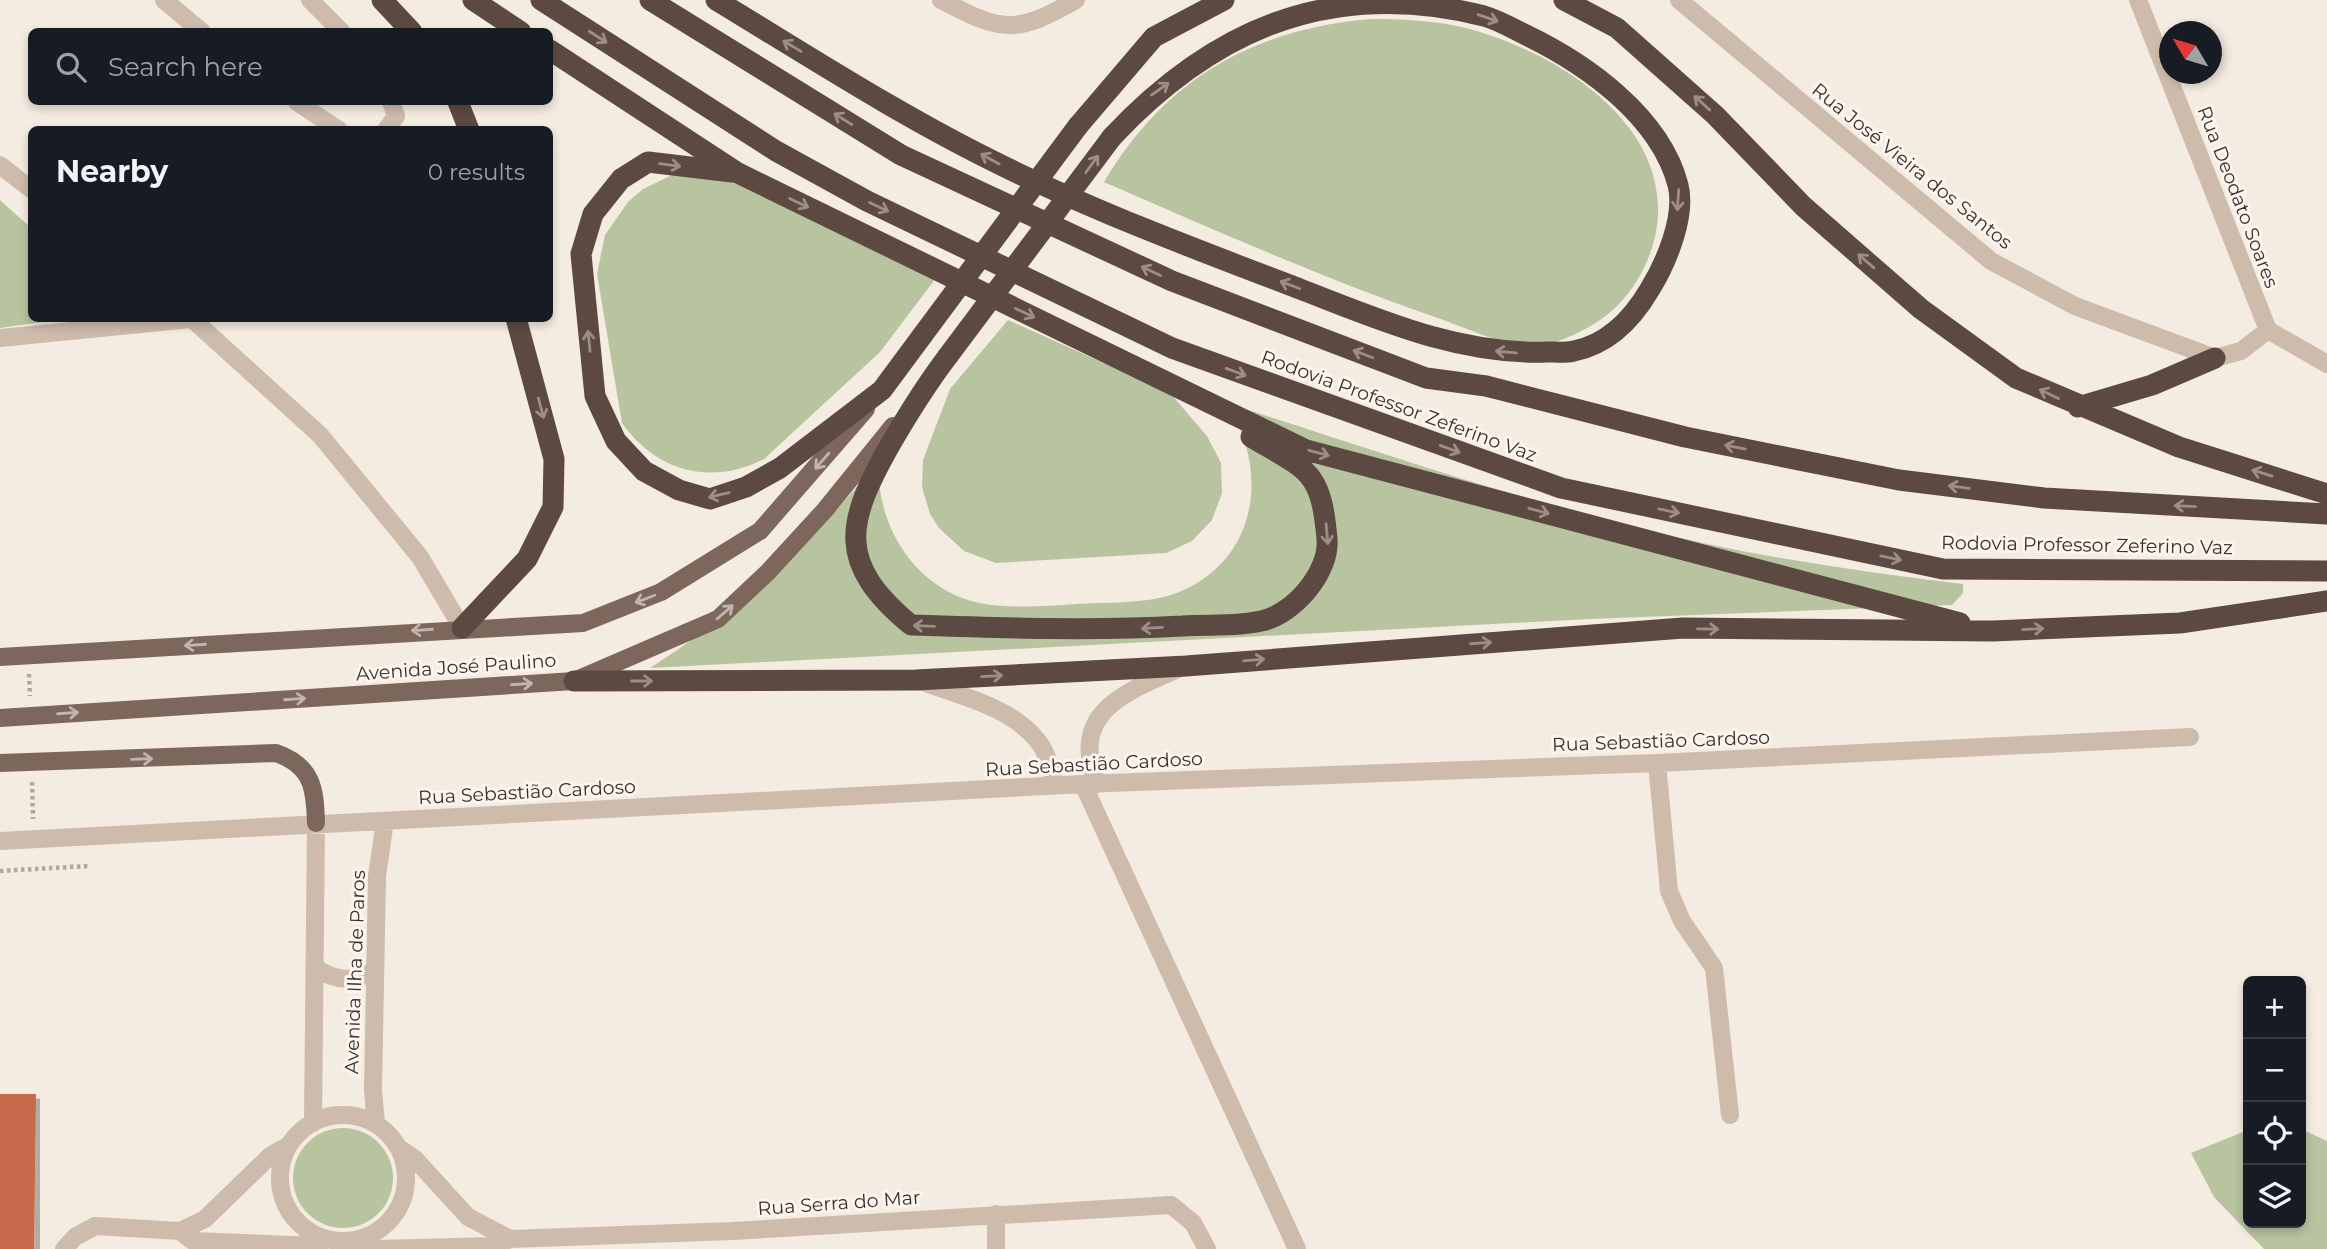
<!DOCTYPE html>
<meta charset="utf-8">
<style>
:root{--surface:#171b24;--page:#242831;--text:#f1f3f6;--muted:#9ea1a6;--line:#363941}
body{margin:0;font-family:Montserrat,sans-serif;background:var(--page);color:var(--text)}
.controls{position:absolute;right:21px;bottom:21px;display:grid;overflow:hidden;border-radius:10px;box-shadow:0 4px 10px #0003}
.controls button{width:63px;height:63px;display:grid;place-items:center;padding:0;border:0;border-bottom:2px solid var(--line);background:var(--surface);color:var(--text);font:35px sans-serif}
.compass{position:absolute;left:2159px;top:21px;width:63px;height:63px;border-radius:50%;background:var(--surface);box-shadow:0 4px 10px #0003;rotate:308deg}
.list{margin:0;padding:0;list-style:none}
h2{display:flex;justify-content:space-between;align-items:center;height:91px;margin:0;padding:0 28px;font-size:30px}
h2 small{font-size:23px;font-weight:400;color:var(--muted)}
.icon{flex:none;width:38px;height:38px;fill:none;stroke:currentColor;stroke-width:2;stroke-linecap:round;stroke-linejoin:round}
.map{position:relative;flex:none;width:2327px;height:1249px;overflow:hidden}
.search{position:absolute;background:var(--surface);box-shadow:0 4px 10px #0003;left:28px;top:28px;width:525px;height:77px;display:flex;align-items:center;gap:18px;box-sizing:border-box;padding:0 24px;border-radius:10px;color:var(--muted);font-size:26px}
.panel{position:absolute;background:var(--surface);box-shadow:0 4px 10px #0003;left:28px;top:126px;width:525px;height:196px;border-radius:10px}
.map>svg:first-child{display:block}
</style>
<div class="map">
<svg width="2327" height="1249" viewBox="0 0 2327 1249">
<defs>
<filter id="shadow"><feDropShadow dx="8" dy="4.5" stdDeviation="0" flood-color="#0004"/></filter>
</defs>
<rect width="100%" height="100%" fill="#f4ebe1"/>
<path fill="#b8c4a0" d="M 1371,19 C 1408,19 1445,21 1480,32 C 1568,59 1678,132 1655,237 C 1647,271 1626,304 1597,322 C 1576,335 1547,349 1522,346 C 1498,343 1457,324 1432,316 C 1320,277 1212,229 1104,182 C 1165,79 1253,29 1371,19 Z
M 713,170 L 936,278 L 880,352 L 764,459 C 711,486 657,472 622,423 L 597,274 L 605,235 L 628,202 L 643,189 L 676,173 Z
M 0,200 L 31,228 L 32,318 L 64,319 L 0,328 Z
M 1008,320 L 1170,393 L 1207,436 L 1221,463 L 1222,493 L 1212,520 L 1192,541 L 1166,553 L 996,563 L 964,551 L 939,528 L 930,514 L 922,487 L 923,460 L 950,389 Z
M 1226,403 C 1362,446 1498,494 1638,528 C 1745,555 1853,571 1963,584 L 1963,593 L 1952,605 L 1590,619 L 650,668 C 740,611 812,544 878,461 C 876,530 919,596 991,605 C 1019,608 1048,606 1076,604 C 1107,602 1141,604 1171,595 C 1257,566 1272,472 1226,403 Z
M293 1178a50 50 0 1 1 100 0a50 50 0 1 1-100 0Z
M 2301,1129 L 2327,1141 L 2327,1249 L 2264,1249 L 2214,1197 L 2191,1153 L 2248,1130 L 2248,1223 L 2301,1223 Z"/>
<path fill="#c8694b" filter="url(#shadow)" d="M 0,1094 L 36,1094 L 34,1249 L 0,1249 Z"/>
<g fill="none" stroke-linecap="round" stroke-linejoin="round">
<path stroke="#b9a596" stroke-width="4.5" stroke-dasharray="3.5 3.5" stroke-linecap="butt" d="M 29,674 L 30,696
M 32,782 L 33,819
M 0,871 L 88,866"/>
<path stroke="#cdbbac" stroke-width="18" d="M 164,0 L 202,32
M 310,0 L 342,32
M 941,0 C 1002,32 1015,35 1076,0
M 1679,0 L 1991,261 L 2075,306 L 2215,358 L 2241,351 L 2268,330
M 2138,0 L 2268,330
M 297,102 L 339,130
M 386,130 L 396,116 L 391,102
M 0,165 L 32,190
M 191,318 L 320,435 L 420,557 L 462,628
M 2268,330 L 2327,364
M 0,338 L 191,319
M 920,681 C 958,695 1011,707 1037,740 C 1048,753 1051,769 1055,786
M 1657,763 L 1669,891 L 1682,921 L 1714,968 L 1730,1115
M 1083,784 L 1297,1249
M 1097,784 C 1069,712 1124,693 1178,669
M 0,841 L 1083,784 L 1657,763 L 2190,737
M 315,967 C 335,982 354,982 375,970
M280 1178a63 63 0 1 1 126 0a63 63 0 1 1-126 0Z
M 313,1123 L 316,823
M 376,1124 L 373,1090 L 377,876 L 385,821
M 399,1148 L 415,1159 L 468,1217 L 510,1239
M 996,1214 L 996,1249
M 180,1231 L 205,1219 L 271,1155 L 289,1145
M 357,1240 L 376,1249 L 495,1246 L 510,1239 L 733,1231 L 1171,1205 L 1193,1223 L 1207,1249
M 64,1249 L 75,1237 L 95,1226 L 180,1231 L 193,1241 L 315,1246 L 325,1240"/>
<path stroke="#7d675c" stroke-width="18" d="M 0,657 L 583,623 L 661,592 L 760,531 L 866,409
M 0,718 L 574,681 L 718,619 L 768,572 L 825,510 L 893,426
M 0,763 L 276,753 C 313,766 315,789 316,823"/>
<path stroke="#5c4a42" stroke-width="21" d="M 382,0 L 412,32
M 473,0 L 521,32
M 541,0 L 776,151 L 867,201 L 1172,348 L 1561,488 L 1943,569 L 2327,571
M 650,0 L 901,155 L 1172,281 L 1426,378 L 1486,386 L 1685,437 L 1899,480 L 2044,498 L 2327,514
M 716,0 C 810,57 904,118 1003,166 C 1099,213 1200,251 1300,289 C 1380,320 1459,355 1547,352 C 1555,352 1566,353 1574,351 C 1609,344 1633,318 1650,289 C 1666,263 1686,216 1678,185 C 1660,116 1586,64 1526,35 C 1512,28 1498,20 1484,16 C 1437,4 1386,0 1338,7 C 1247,20 1173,72 1112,137
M 1564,0 L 1617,28 L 1715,115 L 1803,206 L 1921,309 L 2016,378 L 2179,447 L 2327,494
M 550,50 L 738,173 L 1306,450 L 1960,623
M 458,102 L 469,130
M 1078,126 L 1154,37 L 1224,0
M 732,172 L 648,162 L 621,179 L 593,214 L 581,254 L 595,396 L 616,441 L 644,471 L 679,490 L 710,499 L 746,487 L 780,468 L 882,390 L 922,336
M 948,356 C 926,385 908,414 890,445 C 846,523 836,563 911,625 C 1002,628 1091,631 1182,626 C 1207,624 1236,627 1261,621 C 1293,615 1330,572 1327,539 C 1321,469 1308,471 1251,437
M 2078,407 L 2152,385 L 2215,358
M 462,628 L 527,559 L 553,507 L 554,459 L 516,318
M 574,681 L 916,680 L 1186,666 L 1683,628 L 1993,631 L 2180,623 L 2327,601"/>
<path stroke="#5c4a42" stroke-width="21" d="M 922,336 L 1078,126
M 948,356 L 1112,137"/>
</g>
<defs><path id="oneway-shaft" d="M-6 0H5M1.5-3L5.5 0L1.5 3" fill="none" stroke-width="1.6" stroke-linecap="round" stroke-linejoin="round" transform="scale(1.75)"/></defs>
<g stroke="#9c8e87">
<use href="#oneway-shaft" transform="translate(1488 18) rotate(19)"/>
<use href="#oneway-shaft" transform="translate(598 37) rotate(33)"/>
<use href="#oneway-shaft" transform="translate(792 46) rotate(-149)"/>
<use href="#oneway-shaft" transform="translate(1160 89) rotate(-35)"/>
<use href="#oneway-shaft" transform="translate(1702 103) rotate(-138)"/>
<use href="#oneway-shaft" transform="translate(843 119) rotate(-148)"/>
<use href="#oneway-shaft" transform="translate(990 159) rotate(-151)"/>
<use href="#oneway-shaft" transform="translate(1092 164) rotate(-54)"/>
<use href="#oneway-shaft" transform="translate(670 165) rotate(7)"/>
<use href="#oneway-shaft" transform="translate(1678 200) rotate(94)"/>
<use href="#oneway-shaft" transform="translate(799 203) rotate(26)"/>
<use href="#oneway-shaft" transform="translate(879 207) rotate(26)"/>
<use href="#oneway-shaft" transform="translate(1866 261) rotate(-139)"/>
<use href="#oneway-shaft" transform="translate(1151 271) rotate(-155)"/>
<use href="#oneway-shaft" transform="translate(1290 285) rotate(-159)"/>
<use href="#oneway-shaft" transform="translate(1025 313) rotate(26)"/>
<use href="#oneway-shaft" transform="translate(589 341) rotate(-96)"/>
<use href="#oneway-shaft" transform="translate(1506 352) rotate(-175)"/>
<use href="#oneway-shaft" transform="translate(1363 354) rotate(-159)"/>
<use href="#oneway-shaft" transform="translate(1236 372) rotate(20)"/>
<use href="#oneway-shaft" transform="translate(2049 394) rotate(-155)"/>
<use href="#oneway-shaft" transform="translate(541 408) rotate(75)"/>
<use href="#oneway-shaft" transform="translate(1735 447) rotate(-169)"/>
<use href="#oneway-shaft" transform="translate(1450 449) rotate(20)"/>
<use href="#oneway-shaft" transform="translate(1319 453) rotate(15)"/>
<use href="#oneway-shaft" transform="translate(2262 473) rotate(-163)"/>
<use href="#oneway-shaft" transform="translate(1959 487) rotate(-173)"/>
<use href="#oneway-shaft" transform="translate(719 495) rotate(167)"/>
<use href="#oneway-shaft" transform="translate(2185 506) rotate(-177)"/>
<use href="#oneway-shaft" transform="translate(1539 511) rotate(15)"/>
<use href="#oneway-shaft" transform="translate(1669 511) rotate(12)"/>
<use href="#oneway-shaft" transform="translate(1327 534) rotate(85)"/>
<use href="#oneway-shaft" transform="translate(1891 558) rotate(12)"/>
<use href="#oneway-shaft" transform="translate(924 626) rotate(-178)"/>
<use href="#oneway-shaft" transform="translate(1152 628) rotate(177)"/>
<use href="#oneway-shaft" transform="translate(1708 629) rotate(1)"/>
<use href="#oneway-shaft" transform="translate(2033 629) rotate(-3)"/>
<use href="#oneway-shaft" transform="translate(1481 643) rotate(-4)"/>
<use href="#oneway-shaft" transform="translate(1254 660) rotate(-5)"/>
<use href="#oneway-shaft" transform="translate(992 676) rotate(-3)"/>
<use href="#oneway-shaft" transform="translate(642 681)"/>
</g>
<g stroke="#c2b5ac">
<use href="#oneway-shaft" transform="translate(822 461) rotate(131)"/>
<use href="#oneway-shaft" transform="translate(645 599) rotate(159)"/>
<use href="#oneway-shaft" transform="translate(725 612) rotate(-41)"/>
<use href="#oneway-shaft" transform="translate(422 630) rotate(176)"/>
<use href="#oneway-shaft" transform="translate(195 645) rotate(176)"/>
<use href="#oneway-shaft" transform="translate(522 684) rotate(-4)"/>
<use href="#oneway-shaft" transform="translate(295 699) rotate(-4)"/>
<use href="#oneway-shaft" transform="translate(68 713) rotate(-4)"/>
<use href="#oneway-shaft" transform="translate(142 759) rotate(-2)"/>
</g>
<g text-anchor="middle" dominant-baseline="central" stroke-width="6" stroke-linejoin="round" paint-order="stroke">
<g font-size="19" fill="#3b302b" stroke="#fbf5ee">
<text transform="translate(1912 166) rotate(39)">Rua José Vieira dos Santos</text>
<text transform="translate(2238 197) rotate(69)">Rua Deodato Soares</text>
<text transform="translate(1399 406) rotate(20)">Rodovia Professor Zeferino Vaz</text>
<text transform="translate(2087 545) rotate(1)">Rodovia Professor Zeferino Vaz</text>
<text transform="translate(456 667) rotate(-4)">Avenida José Paulino</text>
<text transform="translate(1661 741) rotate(-2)">Rua Sebastião Cardoso</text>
<text transform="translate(1094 764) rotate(-3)">Rua Sebastião Cardoso</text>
<text transform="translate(527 792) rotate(-3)">Rua Sebastião Cardoso</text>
<text transform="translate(355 972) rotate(-88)">Avenida Ilha de Paros</text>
<text transform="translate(839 1203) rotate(-4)">Rua Serra do Mar</text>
</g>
</g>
</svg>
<div class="controls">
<button>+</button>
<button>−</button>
<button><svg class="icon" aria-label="locate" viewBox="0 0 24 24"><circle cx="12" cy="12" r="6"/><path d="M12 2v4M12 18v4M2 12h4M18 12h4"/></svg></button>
<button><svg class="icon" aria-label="layers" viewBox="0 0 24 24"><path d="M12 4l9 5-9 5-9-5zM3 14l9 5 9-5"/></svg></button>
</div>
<svg class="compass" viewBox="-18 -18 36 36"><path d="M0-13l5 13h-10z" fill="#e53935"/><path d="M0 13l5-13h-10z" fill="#9ea1a6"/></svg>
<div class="search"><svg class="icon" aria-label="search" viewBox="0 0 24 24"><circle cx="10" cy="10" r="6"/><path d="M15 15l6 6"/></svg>Search here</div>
<section class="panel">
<h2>Nearby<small>0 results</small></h2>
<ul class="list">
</ul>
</section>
</div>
